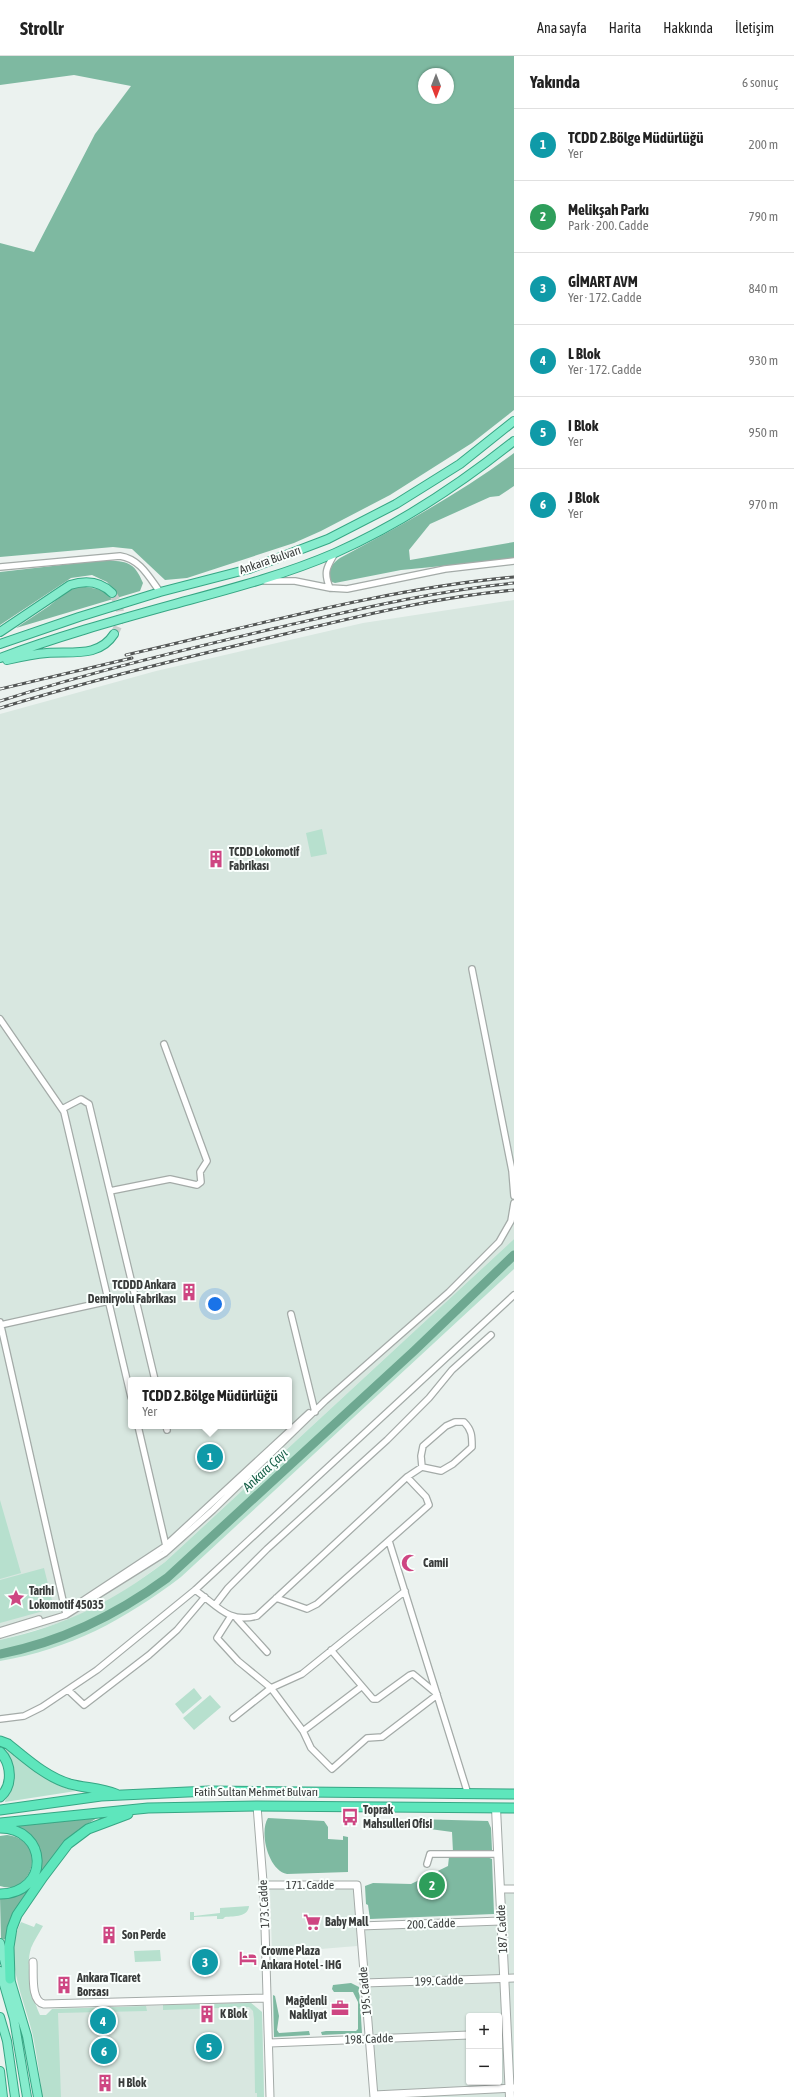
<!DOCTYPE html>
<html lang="tr">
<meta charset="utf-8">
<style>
:root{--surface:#fff;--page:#f2f2f2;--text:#222;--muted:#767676;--line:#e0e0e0;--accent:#ce4682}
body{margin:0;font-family:"Asap Condensed",sans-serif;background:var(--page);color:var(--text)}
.controls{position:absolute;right:12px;bottom:12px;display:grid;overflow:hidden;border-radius:4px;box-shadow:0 1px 3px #0004}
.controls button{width:36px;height:36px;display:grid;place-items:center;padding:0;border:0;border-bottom:1px solid var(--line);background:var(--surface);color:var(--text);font:20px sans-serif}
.compass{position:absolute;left:418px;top:12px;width:36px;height:36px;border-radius:50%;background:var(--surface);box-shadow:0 1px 3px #0004;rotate:180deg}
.you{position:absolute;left:215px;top:1248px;width:14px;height:14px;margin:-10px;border:3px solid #fff;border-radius:50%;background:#1a73e8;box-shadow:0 0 0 6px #1a73e833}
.badge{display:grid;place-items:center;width:26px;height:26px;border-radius:50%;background:var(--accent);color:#fff;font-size:13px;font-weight:700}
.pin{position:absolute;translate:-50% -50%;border:2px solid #fff;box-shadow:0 1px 4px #0006}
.popup{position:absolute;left:128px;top:1321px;width:164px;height:52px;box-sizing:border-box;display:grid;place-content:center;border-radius:4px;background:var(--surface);filter:drop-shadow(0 1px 3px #0005);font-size:13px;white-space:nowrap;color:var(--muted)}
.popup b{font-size:15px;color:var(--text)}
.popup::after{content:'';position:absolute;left:50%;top:100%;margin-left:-8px;border:8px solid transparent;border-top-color:var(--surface)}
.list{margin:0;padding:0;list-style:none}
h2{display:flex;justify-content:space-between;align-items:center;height:52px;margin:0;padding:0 16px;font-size:17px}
h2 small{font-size:13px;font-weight:400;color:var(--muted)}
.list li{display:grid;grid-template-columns:26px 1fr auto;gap:12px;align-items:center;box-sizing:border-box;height:72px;padding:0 16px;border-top:1px solid var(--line)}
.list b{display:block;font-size:15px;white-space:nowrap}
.list p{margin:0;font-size:13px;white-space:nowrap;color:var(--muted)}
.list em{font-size:13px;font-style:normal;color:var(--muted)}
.map{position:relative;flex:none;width:514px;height:2041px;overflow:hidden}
header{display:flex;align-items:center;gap:24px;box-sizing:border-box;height:56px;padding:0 20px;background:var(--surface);border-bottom:1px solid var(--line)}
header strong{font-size:19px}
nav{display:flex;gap:22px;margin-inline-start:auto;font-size:14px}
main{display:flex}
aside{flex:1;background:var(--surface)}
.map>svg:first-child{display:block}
</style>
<header>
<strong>Strollr</strong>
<nav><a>Ana sayfa</a><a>Harita</a><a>Hakkında</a><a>İletişim</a></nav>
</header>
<main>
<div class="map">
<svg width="514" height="2041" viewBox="0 0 514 2041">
<rect width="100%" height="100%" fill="#ebf2ef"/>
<path fill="#d8e7e0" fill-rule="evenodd" d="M 514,544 L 514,1183 L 165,1506 L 113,1543 L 86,1556 L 63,1566 L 0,1584 L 0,658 L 156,615 L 363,567 ZM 131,1324 L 289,1324 L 289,1370 L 131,1370 Z
M 354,1830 L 357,1890 L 272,1897 L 270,1833 Z
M 514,1837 L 514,2041 L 375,2041 L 365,1872 L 496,1861 L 496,1838 ZM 469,1960 L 499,1960 L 499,2026 L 469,2026 Z
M 251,1947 L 262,1956 L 264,2041 L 51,2041 L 52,1953 Z"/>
<path fill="#b7e0ce" d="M 322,773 L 327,798 L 311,801 L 306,777 Z
M 514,1183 L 514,1213 L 181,1521 C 124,1564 71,1593 0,1605 L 0,1584 C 67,1569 110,1547 165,1506 Z
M 0,1444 L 21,1517 L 0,1523 Z
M 44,1512 L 54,1552 L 0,1567 L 0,1524 Z
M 194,1632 L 202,1642 L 183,1658 L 175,1648 Z
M 210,1639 L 221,1651 L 194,1674 L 183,1662 Z
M 0,1688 C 16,1697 27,1711 42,1720 C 52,1727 64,1732 76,1735 L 5,1746 C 6,1740 9,1737 11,1732 C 17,1716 10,1703 0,1692 Z
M 249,1850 C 248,1861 235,1860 225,1861 L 223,1863 L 217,1863 L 217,1860 L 194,1861 L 194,1864 L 190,1864 L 190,1856 L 194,1856 L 194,1860 L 220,1857 L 220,1852 Z
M 21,1866 L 34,1871 L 36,1867 L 43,1870 C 39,1877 34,1885 31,1892 C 25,1911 32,1942 40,1959 L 46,1959 L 52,1953 L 146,1950 L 147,1955 L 58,1957 L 61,2041 L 42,2041 C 40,2021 37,2000 33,1980 C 25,1944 2,1902 21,1866 Z
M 160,1894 L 161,1905 L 135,1906 L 134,1895 Z
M 251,1947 L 262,1956 L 264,2041 L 257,2041 L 257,2037 L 255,2037 L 254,1963 L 253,1955 L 249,1951 L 163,1954 L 163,1949 Z"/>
<path fill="#7eb9a1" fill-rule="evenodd" d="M 0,0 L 514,0 L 514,354 L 472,387 L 390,439 L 321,475 L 294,487 L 187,522 L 165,524 L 132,493 L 113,491 L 0,501 L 0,187 L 34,196 L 95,78 L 131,30 L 74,19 L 0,29 ZM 424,18 L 448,18 L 448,42 L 424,42 Z
M 514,397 L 514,430 L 499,440 L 490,441 L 430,468 L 409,494 L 410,504 L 514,486 L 514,503 L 401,514 L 335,527 L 329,525 C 326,514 332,508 340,502 C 400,470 459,438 514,397 Z
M 105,504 C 127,506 134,505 143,527 L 140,535 L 16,572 L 49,550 L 69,534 L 80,530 L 103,534 L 114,534 L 107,526 L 92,519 L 71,522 L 0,569 L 0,516 Z
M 97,1762 L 78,1774 L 65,1786 L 11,1862 L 5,1883 L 1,1884 L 0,1841 L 16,1839 L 38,1815 L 30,1781 L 18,1770 Z
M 268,1762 L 324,1765 L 328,1771 L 328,1783 L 343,1784 L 343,1780 L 348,1781 L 348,1816 L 287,1818 C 268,1814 259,1776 268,1762 Z
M 415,1763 L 488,1765 L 491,1772 L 492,1794 L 453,1796 L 452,1776 L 415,1771 Z
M 7,1779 C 49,1784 32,1841 0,1830 L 0,1780 Z
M 449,1801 L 487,1801 L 492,1803 L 494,1858 L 370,1863 L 368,1849 L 366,1848 L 365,1830 L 373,1827 L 411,1828 L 448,1810 Z
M 351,1927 L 359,1931 L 362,1977 L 322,1979 L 321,1976 L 326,1975 L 356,1975 L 358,1973 L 358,1946 L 353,1936 L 334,1936 L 332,1933 L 333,1929 Z
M 273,1939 L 275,1940 L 279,1960 L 277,1974 L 279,1977 L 309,1975 L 310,1979 L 274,1981 Z"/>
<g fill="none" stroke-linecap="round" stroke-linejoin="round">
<path stroke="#6ea891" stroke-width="9" d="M 0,1598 C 61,1586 118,1558 167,1522 L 414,1295 L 514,1199"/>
<path stroke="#c7cecb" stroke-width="8" stroke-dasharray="8 4" stroke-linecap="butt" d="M 112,537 C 122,551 123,564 114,578"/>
<g stroke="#a4aba8" stroke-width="8">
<path id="minor" d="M 0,511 L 120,500 C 140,503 149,521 160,536
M 265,525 L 295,525 L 330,532 L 347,533 L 445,513 L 514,505
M 330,532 C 323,516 327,511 335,497
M 472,913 L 512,1115 L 514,1140
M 0,963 L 64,1056 L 131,1341
M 62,1053 L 81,1043 L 89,1048 L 155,1324
M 110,1135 L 170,1123 L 197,1129 L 201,1126 L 200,1116 L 207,1105 L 164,988
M 291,1258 L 315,1356
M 0,1266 L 66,1558
M 0,1269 L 109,1245
M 138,1370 L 166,1490
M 166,1370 L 167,1374
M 389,1485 L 468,1738
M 195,1534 C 217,1549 228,1568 257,1560 L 407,1421 L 422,1411 L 441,1415 L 453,1408 L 472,1391 C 472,1380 472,1374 464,1366 L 455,1366 L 446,1370 L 423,1390 L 421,1400 L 422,1411
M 276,1542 L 307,1553 L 317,1548 L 429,1449 L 426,1441 L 407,1421
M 215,1549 L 228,1532 L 267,1493 L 387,1384 L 429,1342 L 452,1314 L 491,1279
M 67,1555 L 164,1491 L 309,1357
M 231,1560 L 217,1582 L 238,1605 L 271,1632 L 303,1675 L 311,1692 L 332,1713 L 367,1682 L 382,1681 L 437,1639
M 237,1563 L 267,1596
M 0,1575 L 39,1563
M 0,1579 L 66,1559 L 165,1497 L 213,1454 L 325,1345 L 449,1236 L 499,1186 L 511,1165 L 514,1147
M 331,1594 L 373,1643 L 377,1643 L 410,1619 L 413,1618 L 437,1638
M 68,1634 L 84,1649 L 149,1599 L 177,1574 L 205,1541
M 233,1662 L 271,1632 L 302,1618 L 405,1535
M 0,1663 L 24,1660 L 42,1651 L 97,1614 L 195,1534 L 514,1239
M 303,1675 L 361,1631
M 427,1808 L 430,1798 L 498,1798"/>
</g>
<g stroke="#a4aba8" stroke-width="9">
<path id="tertiary" d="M 257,1750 L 264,1838 L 270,2041
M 263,1829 L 357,1829 L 374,2041
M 500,1833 L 514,1833
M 360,1870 L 501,1865
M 33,1906 C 34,1917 30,1945 44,1948 L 267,1942
M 364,1927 L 514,1922
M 270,1987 L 469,1979
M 374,2039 L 514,2032"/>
</g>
<g stroke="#a4aba8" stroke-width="10">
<path id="secondary" d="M 496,1752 L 510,2041"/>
</g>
<g stroke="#37a684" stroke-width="10">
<path id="primary" d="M 0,576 L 70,529 C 86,524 100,525 112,537
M 0,588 L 79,561 L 160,536 L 249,513 L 328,483 L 396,448 L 460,408 L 514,365
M 0,602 C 56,581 113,565 171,549 C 226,534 282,520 335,497 C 400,468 459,429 514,385
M 7,604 C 20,601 33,598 47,597 C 71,595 99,602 114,578
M 0,1887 L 8,1919
M 0,1915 L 14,1963 L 27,2041
M 10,1923 L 27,1980 L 38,2041
M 0,1961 L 7,1985 L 15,2041
M 0,2015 L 3,2041"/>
</g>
<g stroke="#37a684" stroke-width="11">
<path id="trunk" d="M 0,1685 L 8,1688 C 27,1703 46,1721 70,1728 C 85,1732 101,1732 116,1738
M 0,1696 C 12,1708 13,1730 0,1741
M 0,1754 L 101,1740 L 209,1735 L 514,1738
M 0,1767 L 148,1752 L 257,1750 L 514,1752
M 0,1772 C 48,1772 51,1837 0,1838
M 10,1923 L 9,1891 L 12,1872 L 17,1859 L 43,1821 L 68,1788 L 88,1773 L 128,1758"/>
</g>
<use href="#minor" stroke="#fff" stroke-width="5.5"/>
<use href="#tertiary" stroke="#fff" stroke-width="7"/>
<use href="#secondary" stroke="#fff" stroke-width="8"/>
<use href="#primary" stroke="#86eccd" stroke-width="8"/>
<use href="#trunk" stroke="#5ee6bc" stroke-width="9"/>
<g stroke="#535655" stroke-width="3">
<path id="rail" d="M 126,599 C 254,570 383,533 514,521
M 0,633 L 132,602
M 0,645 C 91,616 183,594 276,572 C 355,554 433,535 514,527
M 0,652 C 95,623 192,600 289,577 C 364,559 437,541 514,534"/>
</g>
<use href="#rail" stroke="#fafffd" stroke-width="1.5" stroke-dasharray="4.5" stroke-linecap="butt"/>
</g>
<defs>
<g id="building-bare" transform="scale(1.38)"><path d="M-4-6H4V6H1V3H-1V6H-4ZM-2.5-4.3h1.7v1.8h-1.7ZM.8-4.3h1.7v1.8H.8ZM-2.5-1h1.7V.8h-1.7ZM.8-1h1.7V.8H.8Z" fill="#ce4682" stroke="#fafffd" stroke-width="2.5" paint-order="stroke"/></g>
<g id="mosque-bare" transform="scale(1.38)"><path d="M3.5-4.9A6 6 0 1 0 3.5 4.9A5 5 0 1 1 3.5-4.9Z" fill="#ce4682" stroke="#fafffd" stroke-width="2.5" paint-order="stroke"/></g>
<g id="sight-bare" transform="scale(1.38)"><path d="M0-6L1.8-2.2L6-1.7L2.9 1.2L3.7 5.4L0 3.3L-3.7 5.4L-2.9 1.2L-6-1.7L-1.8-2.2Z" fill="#ce4682" stroke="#fafffd" stroke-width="2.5" paint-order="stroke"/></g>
<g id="bus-bare" transform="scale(1.38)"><path d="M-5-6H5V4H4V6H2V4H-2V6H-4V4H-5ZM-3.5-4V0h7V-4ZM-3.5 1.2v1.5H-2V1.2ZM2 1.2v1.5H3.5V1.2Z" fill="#ce4682" stroke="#fafffd" stroke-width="2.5" paint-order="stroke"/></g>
<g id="supermarket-bare" transform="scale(1.38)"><path d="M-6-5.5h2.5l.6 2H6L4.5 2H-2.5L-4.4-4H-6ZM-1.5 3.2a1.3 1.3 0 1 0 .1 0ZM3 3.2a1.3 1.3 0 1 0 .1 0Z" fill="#ce4682" stroke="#fafffd" stroke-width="2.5" paint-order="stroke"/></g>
<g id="hotel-bare" transform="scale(1.38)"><path d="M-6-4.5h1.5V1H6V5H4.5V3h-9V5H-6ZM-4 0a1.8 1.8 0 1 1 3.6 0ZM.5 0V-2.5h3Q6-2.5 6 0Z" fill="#ce4682" stroke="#fafffd" stroke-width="2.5" paint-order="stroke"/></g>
<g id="office-bare" transform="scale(1.38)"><path d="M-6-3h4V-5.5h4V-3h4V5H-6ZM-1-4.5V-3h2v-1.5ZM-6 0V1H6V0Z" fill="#ce4682" stroke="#fafffd" stroke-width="2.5" paint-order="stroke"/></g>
</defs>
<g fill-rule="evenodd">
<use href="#building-bare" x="216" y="803"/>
<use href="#building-bare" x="189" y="1236"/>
<use href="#mosque-bare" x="410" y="1507"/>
<use href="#sight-bare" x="16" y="1542"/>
<use href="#bus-bare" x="350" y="1761"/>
<use href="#supermarket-bare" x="312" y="1866"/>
<use href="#building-bare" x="109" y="1879"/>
<use href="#hotel-bare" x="248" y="1902"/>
<use href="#building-bare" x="64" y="1929"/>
<use href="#office-bare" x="340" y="1952"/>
<use href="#building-bare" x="207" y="1958"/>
<use href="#building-bare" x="105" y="2027"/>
</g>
<g text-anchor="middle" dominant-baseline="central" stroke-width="4" stroke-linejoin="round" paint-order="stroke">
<g font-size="12" fill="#393c3b" stroke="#fafffd">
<text transform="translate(270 504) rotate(-19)">Ankara Bulvarı</text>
<text x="256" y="1736">Fatih Sultan Mehmet Bulvarı</text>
<text x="310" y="1829">171. Cadde</text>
<text transform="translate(264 1848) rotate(-93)">173. Cadde</text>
<text transform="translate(431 1868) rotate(-2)">200. Cadde</text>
<text transform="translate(502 1873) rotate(-93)">187. Cadde</text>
<text transform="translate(439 1925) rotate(-2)">199. Cadde</text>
<text transform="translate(365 1935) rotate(-95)">195. Cadde</text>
<text transform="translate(369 1983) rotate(-2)">198. Cadde</text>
</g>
<g font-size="12" font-weight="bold" fill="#393c3b" stroke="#fafffd" text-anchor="start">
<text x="229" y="796">TCDD Lokomotif<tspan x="229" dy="14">Fabrikası</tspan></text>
<text x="176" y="1229" text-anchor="end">TCDDD Ankara<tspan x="176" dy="14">Demiryolu Fabrikası</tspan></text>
<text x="423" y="1507">Camii</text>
<text x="29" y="1535">Tarihi<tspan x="29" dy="14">Lokomotif 45035</tspan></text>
<text x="363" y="1754">Toprak<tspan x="363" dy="14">Mahsulleri Ofisi</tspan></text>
<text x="325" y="1866">Baby Mall</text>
<text x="122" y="1879">Son Perde</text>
<text x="261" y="1895">Crowne Plaza<tspan x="261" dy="14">Ankara Hotel - IHG</tspan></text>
<text x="77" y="1922">Ankara Ticaret<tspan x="77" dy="14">Borsası</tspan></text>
<text x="327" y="1945" text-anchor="end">Mağdenli<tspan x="327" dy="14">Nakliyat</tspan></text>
<text x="220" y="1958">K Blok</text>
<text x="118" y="2027">H Blok</text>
</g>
<g font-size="13" font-style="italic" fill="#176048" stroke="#fafffd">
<text transform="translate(265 1414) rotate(-43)">Ankara Çayı</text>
</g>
</g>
</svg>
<div class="controls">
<button>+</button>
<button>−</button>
</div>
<svg class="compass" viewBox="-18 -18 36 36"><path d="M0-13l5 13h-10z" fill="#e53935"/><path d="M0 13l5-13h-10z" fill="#767676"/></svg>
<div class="you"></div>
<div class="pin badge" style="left:210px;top:1401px;background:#0f9aa8">1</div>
<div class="popup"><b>TCDD 2.Bölge Müdürlüğü</b>Yer</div>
<div class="pin badge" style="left:432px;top:1829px;background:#2e9e5b">2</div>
<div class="pin badge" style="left:205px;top:1906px;background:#0f9aa8">3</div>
<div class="pin badge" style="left:103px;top:1965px;background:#0f9aa8">4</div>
<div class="pin badge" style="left:209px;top:1991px;background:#0f9aa8">5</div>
<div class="pin badge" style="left:104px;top:1995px;background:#0f9aa8">6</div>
</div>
<aside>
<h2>Yakında<small>6 sonuç</small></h2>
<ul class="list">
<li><span class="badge" style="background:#0f9aa8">1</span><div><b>TCDD 2.Bölge Müdürlüğü</b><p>Yer</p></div><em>200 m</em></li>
<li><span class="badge" style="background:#2e9e5b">2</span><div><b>Melikşah Parkı</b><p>Park · 200. Cadde</p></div><em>790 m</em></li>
<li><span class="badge" style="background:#0f9aa8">3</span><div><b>GİMART AVM</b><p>Yer · 172. Cadde</p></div><em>840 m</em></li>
<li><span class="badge" style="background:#0f9aa8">4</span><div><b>L Blok</b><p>Yer · 172. Cadde</p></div><em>930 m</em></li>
<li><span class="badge" style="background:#0f9aa8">5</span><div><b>I Blok</b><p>Yer</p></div><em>950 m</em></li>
<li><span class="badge" style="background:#0f9aa8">6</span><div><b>J Blok</b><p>Yer</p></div><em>970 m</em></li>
</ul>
</aside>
</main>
